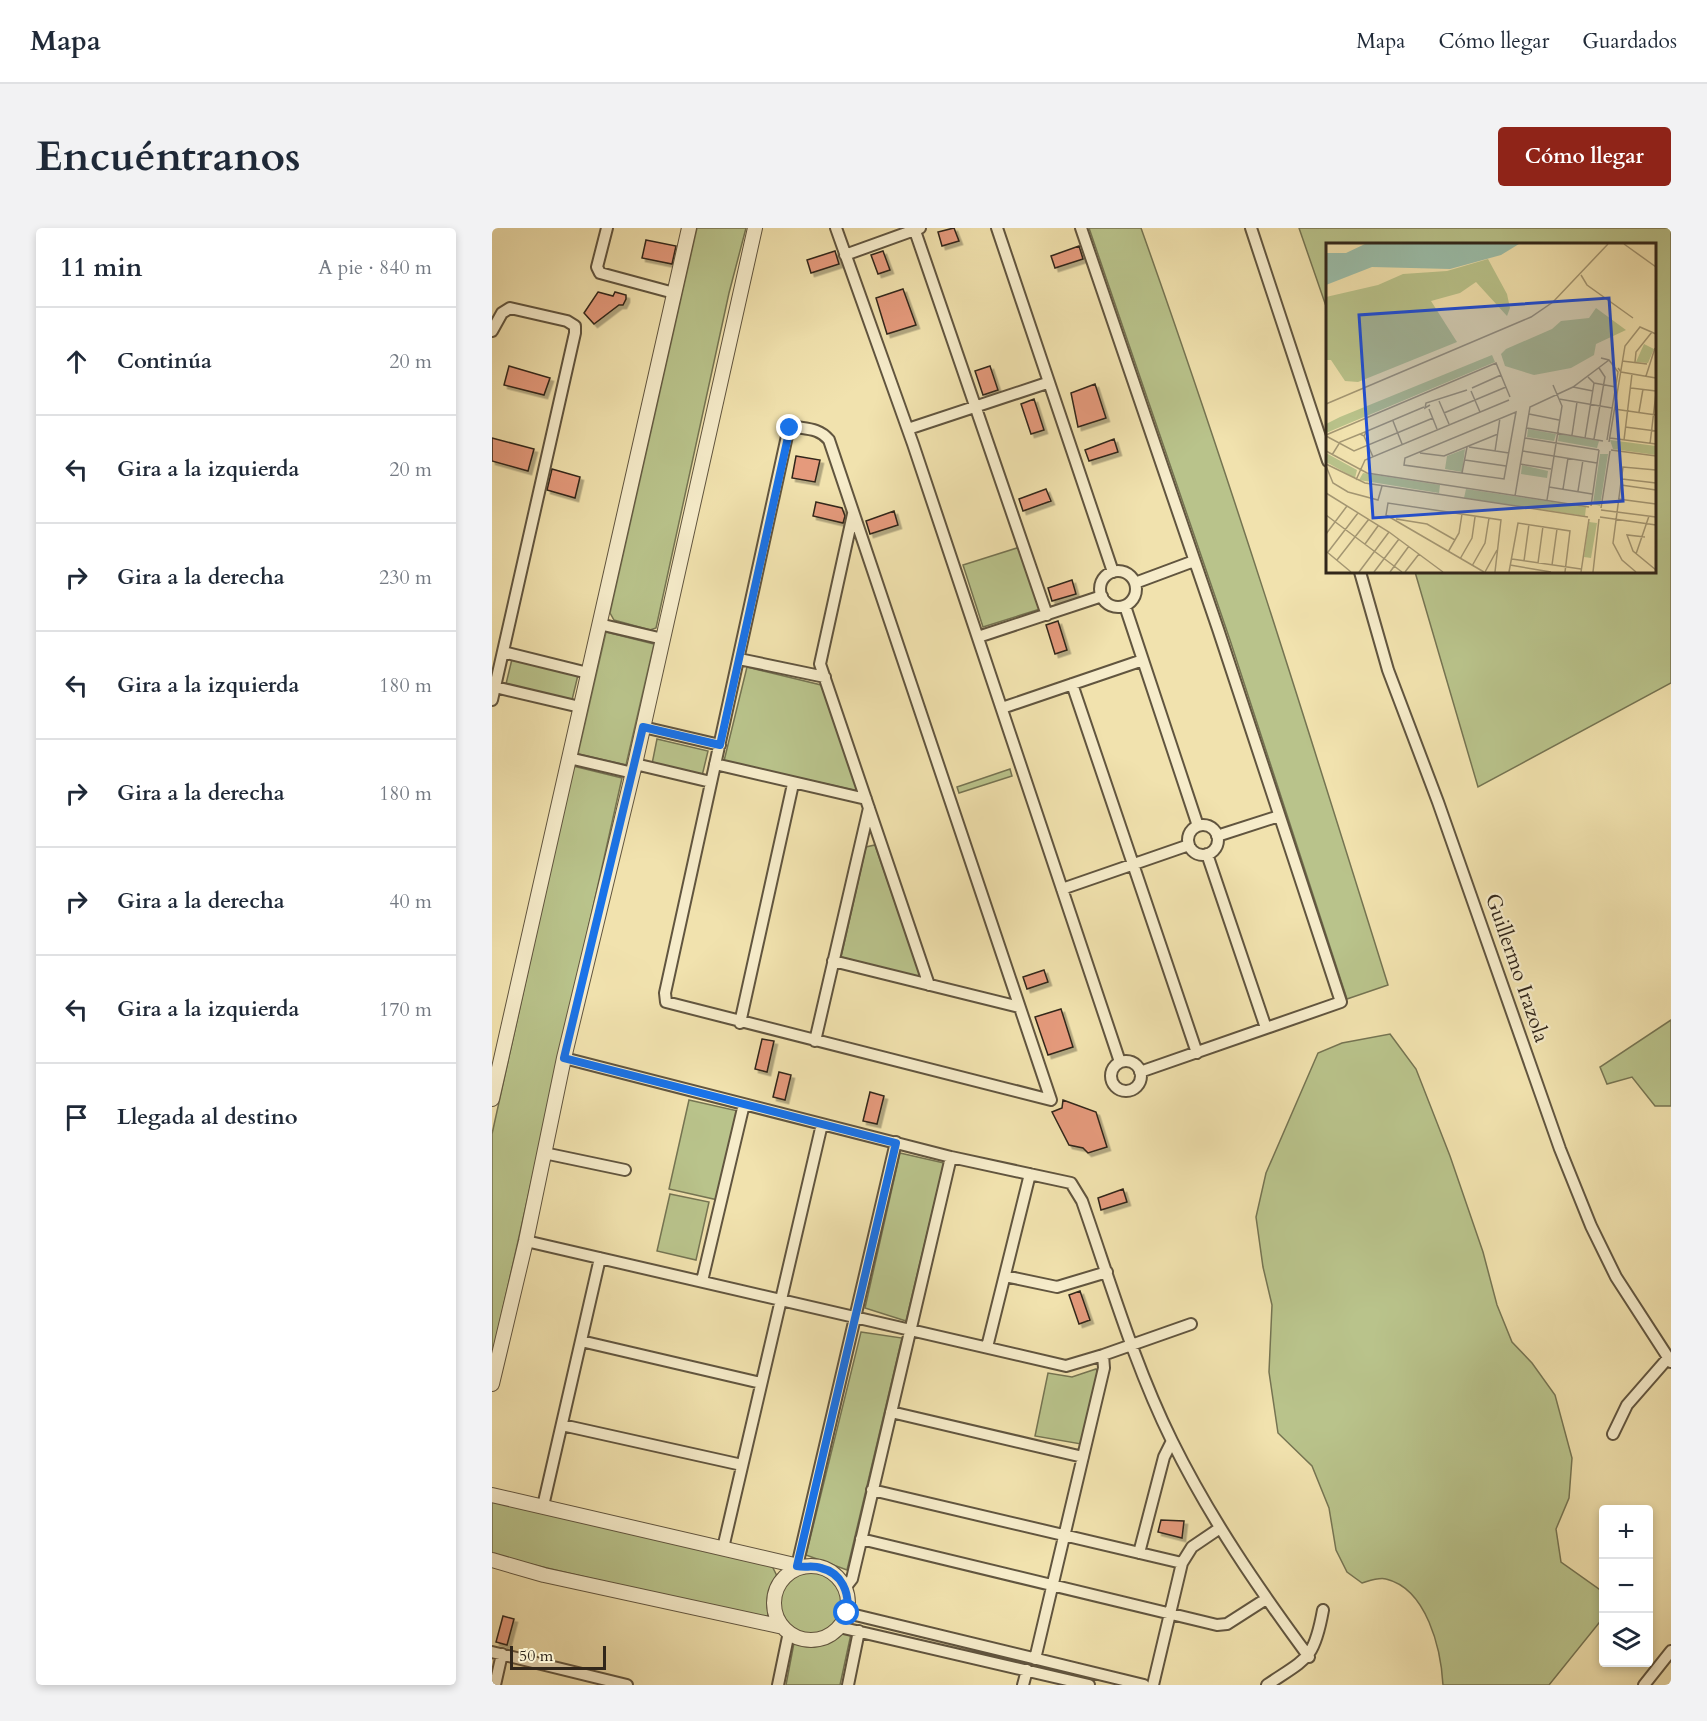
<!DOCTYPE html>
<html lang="es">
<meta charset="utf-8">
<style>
:root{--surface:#fff;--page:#f2f2f3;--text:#1f2937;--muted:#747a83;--line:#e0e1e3;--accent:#8f2418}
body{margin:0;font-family:Cardo,serif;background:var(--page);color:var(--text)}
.controls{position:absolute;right:18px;bottom:18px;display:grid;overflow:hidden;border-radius:6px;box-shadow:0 3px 9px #0003}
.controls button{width:54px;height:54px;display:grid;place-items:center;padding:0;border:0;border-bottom:2px solid var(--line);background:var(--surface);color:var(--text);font:30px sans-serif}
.scale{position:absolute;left:18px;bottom:15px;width:96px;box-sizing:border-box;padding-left:6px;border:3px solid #31261a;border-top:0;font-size:16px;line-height:21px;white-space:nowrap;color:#31261a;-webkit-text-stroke:4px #f6ecca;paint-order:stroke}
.stop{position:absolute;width:18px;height:18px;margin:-14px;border:4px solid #1a73e8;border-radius:50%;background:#fff}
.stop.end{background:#1a73e8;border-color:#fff;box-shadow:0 2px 6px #0008}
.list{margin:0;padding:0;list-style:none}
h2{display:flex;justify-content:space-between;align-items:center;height:78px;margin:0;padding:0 24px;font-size:26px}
h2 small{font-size:20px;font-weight:400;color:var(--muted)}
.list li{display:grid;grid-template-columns:39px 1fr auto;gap:18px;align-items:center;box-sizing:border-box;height:108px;padding:0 24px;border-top:2px solid var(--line)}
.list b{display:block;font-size:22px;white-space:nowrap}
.list em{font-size:20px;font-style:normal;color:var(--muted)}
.icon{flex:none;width:33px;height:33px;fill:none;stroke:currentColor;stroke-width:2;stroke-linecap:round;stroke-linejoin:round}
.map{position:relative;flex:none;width:1179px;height:1457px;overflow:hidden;border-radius:6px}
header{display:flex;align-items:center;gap:36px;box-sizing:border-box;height:84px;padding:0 30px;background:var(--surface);border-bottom:2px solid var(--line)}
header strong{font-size:28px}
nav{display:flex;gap:33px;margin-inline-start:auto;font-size:21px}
.intro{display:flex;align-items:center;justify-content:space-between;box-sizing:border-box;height:144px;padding:0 36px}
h1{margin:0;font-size:42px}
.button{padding:15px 27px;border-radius:6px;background:var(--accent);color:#fff;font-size:21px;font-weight:700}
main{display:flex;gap:36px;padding:0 36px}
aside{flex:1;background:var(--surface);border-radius:6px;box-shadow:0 3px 9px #0003}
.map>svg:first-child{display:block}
</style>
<header>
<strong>Mapa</strong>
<nav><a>Mapa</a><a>Cómo llegar</a><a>Guardados</a></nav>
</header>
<div class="intro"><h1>Encuéntranos</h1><a class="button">Cómo llegar</a></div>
<main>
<aside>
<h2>11 min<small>A pie · 840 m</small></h2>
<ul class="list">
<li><svg class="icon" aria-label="ahead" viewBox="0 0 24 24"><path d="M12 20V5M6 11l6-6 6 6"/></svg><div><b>Continúa</b></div><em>20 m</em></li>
<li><svg class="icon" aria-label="left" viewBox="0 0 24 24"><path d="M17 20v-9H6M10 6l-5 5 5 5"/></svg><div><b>Gira a la izquierda</b></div><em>20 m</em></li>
<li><svg class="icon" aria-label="right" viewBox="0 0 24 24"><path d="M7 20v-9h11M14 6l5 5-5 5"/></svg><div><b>Gira a la derecha</b></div><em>230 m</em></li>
<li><svg class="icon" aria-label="left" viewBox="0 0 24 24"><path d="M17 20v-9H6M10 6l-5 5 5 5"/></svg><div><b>Gira a la izquierda</b></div><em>180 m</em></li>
<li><svg class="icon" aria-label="right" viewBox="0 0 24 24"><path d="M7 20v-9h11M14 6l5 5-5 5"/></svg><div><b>Gira a la derecha</b></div><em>180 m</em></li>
<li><svg class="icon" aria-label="right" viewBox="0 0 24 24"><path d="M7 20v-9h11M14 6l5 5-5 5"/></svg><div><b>Gira a la derecha</b></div><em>40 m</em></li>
<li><svg class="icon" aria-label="left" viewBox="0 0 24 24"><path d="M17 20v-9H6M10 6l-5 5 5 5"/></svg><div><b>Gira a la izquierda</b></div><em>170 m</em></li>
<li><svg class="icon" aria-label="arrive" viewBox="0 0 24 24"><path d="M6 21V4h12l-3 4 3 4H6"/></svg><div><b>Llegada al destino</b></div></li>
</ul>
</aside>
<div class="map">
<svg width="1179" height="1457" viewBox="0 0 1179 1457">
<defs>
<filter id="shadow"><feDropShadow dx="3.5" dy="3.5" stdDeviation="0" flood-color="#0004"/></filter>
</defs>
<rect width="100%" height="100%" fill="#f1e2ae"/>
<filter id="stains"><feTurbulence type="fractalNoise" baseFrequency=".00333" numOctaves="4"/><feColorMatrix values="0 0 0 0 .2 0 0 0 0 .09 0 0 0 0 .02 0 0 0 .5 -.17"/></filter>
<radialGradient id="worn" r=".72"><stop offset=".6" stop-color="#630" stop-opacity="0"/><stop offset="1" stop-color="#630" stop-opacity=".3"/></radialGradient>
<path fill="#b9c38b" stroke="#757452" stroke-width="1.5" d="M 205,0 L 254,0 L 237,65 L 164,400 L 158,402 L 122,392 L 118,385 Z
M 597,0 L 649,0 C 738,250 817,504 896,757 L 855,771 L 738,412 Z
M 807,0 L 1179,0 L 1179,455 L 986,559 L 923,344 L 1162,344 L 1162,16 L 836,16 L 835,81 Z
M 528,319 L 548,381 L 491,399 L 471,337 Z
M 114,404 L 162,416 L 134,537 L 86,526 Z
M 20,431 L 86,447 L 80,472 L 14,456 Z
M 255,439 L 329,457 L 366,563 L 232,533 Z
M 165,511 L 216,523 L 210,548 L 160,536 Z
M 81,538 L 130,550 L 0,1129 L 0,906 Z
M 518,541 L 520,548 L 467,565 L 465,559 Z
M 383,617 L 429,750 L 349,729 L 374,619 Z
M 1179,792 L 1179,878 L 1163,878 L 1140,849 L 1115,856 L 1108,839 Z
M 898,806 L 924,841 L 958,928 L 991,1024 L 1005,1077 L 1020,1114 L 1040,1135 L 1063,1167 L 1080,1230 L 1077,1270 L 1064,1301 L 1069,1334 L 1111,1364 L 1111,1390 L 1057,1457 L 951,1457 C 949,1421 935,1361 894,1351 C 887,1349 877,1353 870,1355 L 855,1344 L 844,1322 L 837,1280 L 820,1238 L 786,1205 L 777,1144 L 780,1077 L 771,1039 L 764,989 L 774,945 L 826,825 L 850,815 Z
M 197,872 L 246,883 L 226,972 L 177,961 Z
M 408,925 L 452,935 L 414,1093 L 373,1080 Z
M 178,966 L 217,974 L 204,1032 L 165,1023 Z
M 369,1104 L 410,1110 L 355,1342 L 314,1327 Z
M 604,1141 L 607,1146 L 589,1216 L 543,1208 L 556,1145 L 580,1149 Z
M 0,1272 L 280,1338 L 285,1348 L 276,1376 L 276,1387 L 272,1391 L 0,1327 Z
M288 1375a31 31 0 1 1 62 0a31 31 0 1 1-62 0Z
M 351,1405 L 359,1406 L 348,1457 L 294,1457 L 302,1415 L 322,1419 Z"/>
<path fill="#e59a7b" stroke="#31261a" stroke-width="1.5" filter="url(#shadow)" d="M 462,0 L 467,13 L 450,18 L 446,4 Z
M 154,12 L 184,18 L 180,36 L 150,30 Z
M 587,18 L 591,31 L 563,40 L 559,28 Z
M 343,23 L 347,36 L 319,45 L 315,32 Z
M 391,23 L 398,42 L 386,46 L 379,27 Z
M 411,61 L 424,97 L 395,106 L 384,70 Z
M 106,64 L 121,68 L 123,64 L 134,67 L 134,71 L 131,77 L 127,77 L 102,96 L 92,85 Z
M 17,138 L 58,150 L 52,167 L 12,157 Z
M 498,138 L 506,162 L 491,167 L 483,143 Z
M 603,156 L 614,190 L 586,199 L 579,165 Z
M 542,171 L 552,202 L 539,206 L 529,176 Z
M 0,210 L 42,221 L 36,243 L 0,233 Z
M 622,211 L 626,224 L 597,233 L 593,222 Z
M 304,228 L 328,232 L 323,254 L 300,250 Z
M 60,241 L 88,249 L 83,270 L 55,262 Z
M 554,261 L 559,273 L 531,283 L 527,271 Z
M 324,274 L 350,280 L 353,288 L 351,295 L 321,288 Z
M 402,283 L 406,297 L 378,306 L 374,293 Z
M 580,352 L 584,366 L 560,373 L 556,360 Z
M 566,393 L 575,422 L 563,426 L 554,397 Z
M 552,742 L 556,754 L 535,761 L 531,749 Z
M 569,781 L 581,819 L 556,827 L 543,789 Z
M 270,811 L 282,813 L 275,844 L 263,841 Z
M 287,844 L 299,847 L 293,872 L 281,869 Z
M 378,864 L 392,868 L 385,896 L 371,893 Z
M 571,872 L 604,884 L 615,919 L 596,925 L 591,920 L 577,917 L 560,884 L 570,880 Z
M 631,961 L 635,974 L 609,982 L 606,970 Z
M 588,1063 L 598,1092 L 587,1096 L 577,1067 Z
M 669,1292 L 692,1293 L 690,1310 L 666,1304 Z
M 11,1388 L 22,1391 L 15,1417 L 4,1414 Z"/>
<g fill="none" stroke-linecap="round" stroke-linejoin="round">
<g stroke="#61553f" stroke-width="14">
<path id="minor" d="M 115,0 L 105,39 L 108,45 L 182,65
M 344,0 L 421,216 L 628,834
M 422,0 L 555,387
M 505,0 L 621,344
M 589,0 L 726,401 L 849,774 L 648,844
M 759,0 L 836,233
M 353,27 L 428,0
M 0,103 L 10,85 L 18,80 L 75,93 L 83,98 L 83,105 L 0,472
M 304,199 C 317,201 328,201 337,212 L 559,872 L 174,774 L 173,765 L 295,208 L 298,200 Z
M 416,201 L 555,155
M 361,286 L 328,436 L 437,757
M608 361a18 18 0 1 1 36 0a18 18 0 1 1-36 0Z
M 868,344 L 896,442 L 946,574 L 1068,921 L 1099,998 L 1124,1049 L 1179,1134
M 643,355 L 702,333
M 633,378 L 706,598
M 107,396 L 171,411
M 486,409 L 610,368
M 11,424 L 96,445
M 247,431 L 333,449
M 580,456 L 705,825
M 3,459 L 88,479
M 510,480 L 651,432
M 151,499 L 228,517
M 77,530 L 141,545
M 143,536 L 219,554
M 223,536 L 374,571
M696 612a15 15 0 1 1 30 0a15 15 0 1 1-30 0Z
M 725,608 L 787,588
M 715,626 L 774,800
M 570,661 L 697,617
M 341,733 L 527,779
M 248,795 L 301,556
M 323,813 L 377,580
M 72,830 L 459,929 L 579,955 L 590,973 C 618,1053 642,1136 680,1213 C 718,1290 766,1360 817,1429
M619 848a15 15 0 1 1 30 0a15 15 0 1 1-30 0Z
M 52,925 L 133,942
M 34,1013 L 574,1138 L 611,1127 L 699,1096
M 513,1048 L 565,1059 L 615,1044
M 210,1053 L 252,876
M 89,1113 L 269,1155
M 495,1119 L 538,946
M 399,1184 L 591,1229
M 70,1197 L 250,1237
M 1121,1206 L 1135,1177 L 1176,1130
M 380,1262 L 690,1335 L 700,1319 L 728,1300
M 51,1278 L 108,1030
M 369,1311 L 725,1397 L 735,1396 L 774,1371
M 231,1320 L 330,896
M 647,1325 L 672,1229 L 680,1213
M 305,1338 L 404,914
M 353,1360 L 360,1351 L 459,929
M 355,1385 L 652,1457
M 347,1399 L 597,1457
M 0,1424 L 135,1457
M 543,1431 L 612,1140 L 611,1127
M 3,1457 L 10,1426
M 286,1457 L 297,1404
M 356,1457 L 367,1403
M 531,1457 L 535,1442
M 661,1457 L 690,1335
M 775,1457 C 815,1430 822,1432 831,1382
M 1152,1457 L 1179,1423"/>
</g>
<g stroke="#61553f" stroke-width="16">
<path id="tertiary" d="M 0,871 L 197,0
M 0,1156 L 34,1013 L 72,830 L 143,536 L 263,0
M 0,1267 L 311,1339
M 0,1332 L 52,1347 L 291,1399
M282 1375a37 37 0 1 1 74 0a37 37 0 1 1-74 0Z"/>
</g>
<use href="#minor" stroke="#f6ecca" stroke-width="10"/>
<use href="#tertiary" stroke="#f6ecca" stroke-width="14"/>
</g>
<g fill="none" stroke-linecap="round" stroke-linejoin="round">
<path stroke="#1a73e8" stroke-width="8" d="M 298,200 L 228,517 L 151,499 L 72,830 L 404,915 L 305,1338 C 313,1340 321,1337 329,1340 C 350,1345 358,1365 355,1385"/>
</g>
<g text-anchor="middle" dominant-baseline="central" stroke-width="4.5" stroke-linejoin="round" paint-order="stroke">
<g font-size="21" fill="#31261a" stroke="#f6ecca">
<text transform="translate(1025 740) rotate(71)">Guillermo Irazola</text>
</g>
</g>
<g transform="translate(834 15)">
<rect width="330" height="330" fill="#f1e2ae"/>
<path d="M 162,16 L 181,51 L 184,65 L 181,73 L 150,39 L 134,50 L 105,58 L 131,99 L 32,139 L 19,138 L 5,117 L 0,117 L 0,54 L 52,42 L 77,31 L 121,28 ZM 270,65 L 300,87 L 270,101 L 268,112 L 245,125 L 208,132 L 179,123 L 175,111 L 180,106 L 226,86 L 235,78 L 263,75 ZM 318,101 L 328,106 L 322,120 L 310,119 ZM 166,112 L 169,119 L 0,190 L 0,181 L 14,174 ZM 202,186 L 230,191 L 228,198 L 201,194 ZM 233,191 L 273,198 L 271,205 L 232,198 ZM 284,197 L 330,203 L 330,212 L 287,206 ZM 139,206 L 136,229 L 119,226 L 121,213 ZM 0,210 L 31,227 L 29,235 L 0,219 ZM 274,211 L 282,211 L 274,263 L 267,261 ZM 196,222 L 222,228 L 221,235 L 195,231 ZM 37,230 L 114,242 L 113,250 L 33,237 ZM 140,246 L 260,264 L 259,273 L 138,255 ZM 263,279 L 271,280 L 265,315 L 258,314 Z" fill="#b9c38b"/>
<path d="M 39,1 L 193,1 L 175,12 L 124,26 L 46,24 L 0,42 L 0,10 L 20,10 Z" fill="#9bbeaa"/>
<path fill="none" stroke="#a49773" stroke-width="1.5" d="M 298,1 L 330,24M 255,32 L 261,42 L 307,75M 275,115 L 283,117 L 292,129 L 281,197M 296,118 L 321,121M 309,119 L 310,109 L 326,89M 292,125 L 295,129 L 330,135M 320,133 L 329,105M 268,140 L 290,144M 247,144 L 267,148M 146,145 L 175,132M 305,145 L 330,148M 145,148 L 154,169M 233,156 L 286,165M 113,158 L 123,181M 0,161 L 205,74 L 227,59 L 282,1M 104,162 L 99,165 L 100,160 L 141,147M 103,166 L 111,186M 288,166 L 330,172M 190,169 L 178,236 L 78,222 L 79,215 ZM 313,169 L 317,146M 118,170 L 180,144M 203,171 L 233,177M 67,178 L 76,201M 299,184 L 330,188M 201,185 L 277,198M 40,189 L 38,193 L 34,191 L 98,164M 0,192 L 170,120 L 184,154M 246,192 L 251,159M 0,193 L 28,208 L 107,175M 38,193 L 47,214M 199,195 L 273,207M 259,195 L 268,140 L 262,134M 284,195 L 330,201M 268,196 L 279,134 L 273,125M 298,197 L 306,131M 283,199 L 299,103 L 314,84 L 330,91M 324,201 L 330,150M 143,204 L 183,210M 285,207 L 330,213M 0,208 L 41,230 L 263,264M 169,208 L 174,175M 197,208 L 271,220M 94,210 L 118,213 L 172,191M 6,212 L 14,199 L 34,191M 139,217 L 180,223M 0,221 L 39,240 L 262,274M 194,221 L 225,226M 0,223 L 7,240 L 22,249 L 52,257 L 56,243M 136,230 L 141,204M 296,236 L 330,240M 30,237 L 39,217 L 183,157M 295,242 L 330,247M 223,244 L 266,251M 237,246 L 242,215M 252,248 L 257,217M 0,250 L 63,289 L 117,329M 189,253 L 204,164 L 247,144 L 283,117M 292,256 L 330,261M 221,257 L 236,163 L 227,142M 265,263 L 273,207M 275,265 L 284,208M 275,267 L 330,274M 0,272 L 76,329M 274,274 L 330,282M 70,276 L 101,281 L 129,297M 0,291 L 21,263M 319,294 L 301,292 L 307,308 L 330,327M 39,301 L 52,283M 1,309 L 25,329M 2,309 L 32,270M 122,309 L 133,290 L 136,271M 310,311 L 323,273M 134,316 L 146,295 L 149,274M 186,316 L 255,326M 11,317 L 43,276M 198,318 L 203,281M 212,320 L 217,283M 184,322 L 225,329M 226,322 L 231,286M 146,323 L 159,300 L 163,275M 33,329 L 63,289M 48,329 L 73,296M 64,329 L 83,303M 79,329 L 93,311M 158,329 L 60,272 L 62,260 L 175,277 L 169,329M 159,329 L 171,307M 183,329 L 192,280 L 244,288 L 239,329M 255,329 L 263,276M 267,329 L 273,276M 310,329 L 296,317 L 287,300 L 297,224 L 330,227"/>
<path fill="#1d4ed8" fill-opacity="0.15" stroke="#1d4ed8" stroke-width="3" d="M 283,55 L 297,258 L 47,275 L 33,72 Z"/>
<rect width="330" height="330" fill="none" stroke="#31261a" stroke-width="3"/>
</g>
<rect width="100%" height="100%" filter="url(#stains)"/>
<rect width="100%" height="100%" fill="url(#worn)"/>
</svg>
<div class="controls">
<button>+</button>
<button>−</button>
<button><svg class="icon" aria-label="layers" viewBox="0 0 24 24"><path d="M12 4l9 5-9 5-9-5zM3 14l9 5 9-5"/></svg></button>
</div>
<div class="scale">50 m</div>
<div class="stop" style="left:355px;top:1385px"></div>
<div class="stop end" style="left:298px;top:200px"></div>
</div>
</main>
